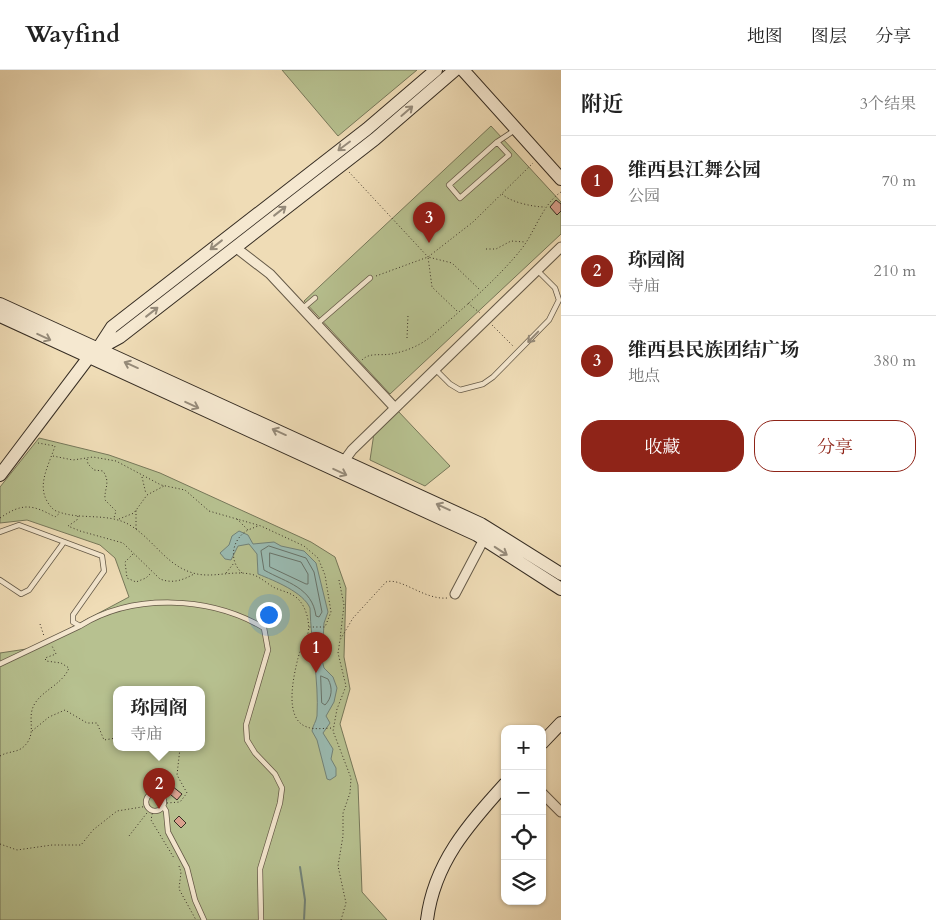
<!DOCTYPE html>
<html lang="zh">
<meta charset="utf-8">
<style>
:root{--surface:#fff;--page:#f6f6f6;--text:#222;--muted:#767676;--line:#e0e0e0;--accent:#8f2418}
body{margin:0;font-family:Cardo,"Noto Serif SC",serif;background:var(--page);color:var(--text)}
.controls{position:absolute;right:15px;bottom:15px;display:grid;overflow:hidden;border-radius:10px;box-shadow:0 1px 4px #0004}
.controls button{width:45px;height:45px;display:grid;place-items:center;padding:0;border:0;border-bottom:1px solid var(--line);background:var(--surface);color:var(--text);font:25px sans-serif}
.you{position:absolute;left:268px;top:544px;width:18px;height:18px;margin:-12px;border:4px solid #fff;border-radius:50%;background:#1a73e8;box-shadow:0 0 0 8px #1a73e833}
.badge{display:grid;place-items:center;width:32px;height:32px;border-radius:50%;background:var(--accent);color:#fff;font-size:16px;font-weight:700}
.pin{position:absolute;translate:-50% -41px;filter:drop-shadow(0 1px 2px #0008)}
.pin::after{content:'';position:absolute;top:26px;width:18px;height:15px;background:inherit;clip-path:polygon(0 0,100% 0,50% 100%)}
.popup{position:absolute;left:113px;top:616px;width:92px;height:65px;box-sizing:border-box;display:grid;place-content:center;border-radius:10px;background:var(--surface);filter:drop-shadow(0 1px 4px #0005);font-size:16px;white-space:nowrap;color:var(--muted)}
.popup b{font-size:19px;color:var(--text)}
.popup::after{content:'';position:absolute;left:50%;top:100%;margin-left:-10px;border:10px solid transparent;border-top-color:var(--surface)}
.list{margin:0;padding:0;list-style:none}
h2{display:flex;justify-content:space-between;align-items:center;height:65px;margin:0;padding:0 20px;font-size:21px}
h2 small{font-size:16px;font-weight:400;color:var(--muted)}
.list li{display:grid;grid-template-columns:32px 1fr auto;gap:15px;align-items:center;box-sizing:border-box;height:90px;padding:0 20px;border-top:1px solid var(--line)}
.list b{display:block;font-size:19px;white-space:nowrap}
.list p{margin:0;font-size:16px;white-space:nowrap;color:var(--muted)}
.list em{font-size:16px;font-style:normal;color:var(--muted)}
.actions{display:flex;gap:10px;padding:15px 20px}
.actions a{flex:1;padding:11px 0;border:1px solid var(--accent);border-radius:20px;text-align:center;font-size:18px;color:var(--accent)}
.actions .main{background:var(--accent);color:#fff}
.icon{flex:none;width:28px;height:28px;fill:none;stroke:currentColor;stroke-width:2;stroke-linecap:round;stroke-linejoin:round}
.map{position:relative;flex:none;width:561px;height:850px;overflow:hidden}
header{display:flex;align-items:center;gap:30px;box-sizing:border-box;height:70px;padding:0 25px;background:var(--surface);border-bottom:1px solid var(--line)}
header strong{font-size:24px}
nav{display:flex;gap:28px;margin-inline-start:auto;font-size:18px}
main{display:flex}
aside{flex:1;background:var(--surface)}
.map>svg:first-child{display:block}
</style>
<header>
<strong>Wayfind</strong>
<nav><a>地图</a><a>图层</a><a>分享</a></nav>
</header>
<main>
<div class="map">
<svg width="561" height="850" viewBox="0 0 561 850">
<rect width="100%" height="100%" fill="#efdcb6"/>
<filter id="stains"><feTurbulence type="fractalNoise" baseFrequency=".004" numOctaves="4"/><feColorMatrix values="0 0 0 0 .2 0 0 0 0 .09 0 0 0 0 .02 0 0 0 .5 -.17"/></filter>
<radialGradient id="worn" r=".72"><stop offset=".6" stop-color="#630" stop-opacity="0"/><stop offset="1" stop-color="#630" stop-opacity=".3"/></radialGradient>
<path fill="#b7c190" stroke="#77785a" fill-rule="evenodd" d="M 282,0 L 417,0 L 338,66 Z
M 491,56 L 561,132 L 561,164 L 390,324 L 304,231 Z
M 398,341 L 450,396 L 425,416 L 370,390 L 374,363 Z
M 39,368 L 109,385 L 160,403 L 311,472 L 335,487 L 346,518 L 344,587 L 350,619 L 340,654 L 358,715 L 362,822 L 387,850 L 0,850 L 0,583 L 33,578 L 129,527 L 115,488 L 100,475 L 27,450 L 0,453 L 0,417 ZM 116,620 L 202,620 L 202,678 L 116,678 Z"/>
<path fill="#9abbb2" stroke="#728379" d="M 239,461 L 248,465 L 253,474 L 274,472 L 281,476 L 304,481 L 316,493 L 328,542 L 324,553 L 322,590 L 324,598 L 333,607 L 337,618 L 334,632 L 326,646 L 330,653 L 323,663 L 333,679 L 331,689 L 336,698 L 336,706 L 330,710 L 327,709 L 317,670 L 312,661 C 313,655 316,652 317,646 C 319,610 311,574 310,538 C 303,522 275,511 258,504 L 257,484 L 249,474 L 238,476 L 231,490 L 225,489 L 220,483 L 229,475 L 232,466 Z"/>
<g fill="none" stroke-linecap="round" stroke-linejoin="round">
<path stroke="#68746b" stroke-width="1" d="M 269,476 L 306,488 L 314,502 L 322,542 L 319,547 L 316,546 C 312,517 287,513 264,500 L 261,481 Z
M 270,483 L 301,492 L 308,504 L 308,514 L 306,514 L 270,497 Z
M 321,606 L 328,609 C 333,618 332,628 325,635 L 322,633 Z"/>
<path stroke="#728379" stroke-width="2" d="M 300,797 L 305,830 L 304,850"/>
</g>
<path fill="#daa18e" stroke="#372e24" d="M 556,130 L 561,134 L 561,141 L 557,145 L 550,137 Z
M 162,708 L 182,724 L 177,730 L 158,714 Z
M 179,746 L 186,753 L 181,758 L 174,751 Z"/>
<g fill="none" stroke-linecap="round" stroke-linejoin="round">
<g stroke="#655a48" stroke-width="6">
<path id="lane" d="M 497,72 L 509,85 L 460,128 L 449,115 Z
M 497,72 L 515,60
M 302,239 L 315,228
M 317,254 L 370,208
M 435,299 L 450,314 L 460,320 L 483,314 L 493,307 L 549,250 L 559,230 L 555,218 L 537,200
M 0,462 L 19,455 L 102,486 L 104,501 L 73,545 L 73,552 L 80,556 C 133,523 210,526 264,558 L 268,580 L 246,655 L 247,670 L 255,683 L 275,704 L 282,718 L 280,733 L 260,799 L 261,850
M 0,510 L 21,524 L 29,520 L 64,472
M 0,594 L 80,556
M146 732a9 9 0 1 1 18 0a9 9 0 1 1-18 0Z
M 163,736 L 166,741 L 168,762 L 187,798 L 195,830 L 204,850"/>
</g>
<g stroke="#655a48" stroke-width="11">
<path id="street" d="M 235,177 L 270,204 L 395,338
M 344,391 L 352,380 L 561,177
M 455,524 L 484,469
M 542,723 L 561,742"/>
</g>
<g stroke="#372e24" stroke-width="14">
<path id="secondary" d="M 463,0 L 561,109
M 0,234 L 481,454 L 561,504
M 0,246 L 477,465 L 561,519
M 99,277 L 112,257 L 367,59 L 436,0
M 0,405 L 89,287 L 98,279 L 120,267 L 375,69 L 455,0
M 542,673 L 561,653
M 427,850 C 434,793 468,755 505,714"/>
</g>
<path stroke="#372e24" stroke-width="1" stroke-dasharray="1 2.5" stroke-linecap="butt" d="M 349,102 L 428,187
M 502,124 C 510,132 533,137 545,137
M 486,179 L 496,179 L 511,171 L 525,172
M 376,206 L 428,187 L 473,152 L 533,93
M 468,233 L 480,243
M 457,241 L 432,217 L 428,187 L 452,193 L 480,220
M 492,255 L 514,277
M 407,268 L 408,245
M 362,290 C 370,282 380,286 391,284 C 404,282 419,276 429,268 C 458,243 500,207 523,177 C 536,159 543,134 561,122
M 38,373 L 55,376 C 48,398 33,420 54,440 C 77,451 105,442 128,454 C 153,468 165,495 193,503 C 213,509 234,499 254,505 C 261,508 267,513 273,517 C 281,521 290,522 297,528 C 307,537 311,555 307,567 C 304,574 300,580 298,588 C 294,605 283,649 307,657 C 314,660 326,658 333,658
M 53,386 L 73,390 L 93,387 L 116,391 L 161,415 L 185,420 L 209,441 L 261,456 L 304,476 L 318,488 L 325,505 L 331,542 L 325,557 L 308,557
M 87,389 L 88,394 L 94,400 L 103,401 C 111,413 104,418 105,430 L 116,441 L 114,448
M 142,407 L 146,424
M 78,446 L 77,450 L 68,456 L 80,461 L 123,473 L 160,509 C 173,514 183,510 194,504
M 0,448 C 22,433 32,434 55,447 L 60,443
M 119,449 L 134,443 L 147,425 L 164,416
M 237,449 L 248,460 L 258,456
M 136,459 L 136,440
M 133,484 L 125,492 L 127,508 L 136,512 L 146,508 L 151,503
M 226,503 L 234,493
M 242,503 C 228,490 232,469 248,460
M 339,510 L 344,535 L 340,569
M 40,554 L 44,566
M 32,661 L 49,647 L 65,640 L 87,653 L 97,653 L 104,670 L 116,668
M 0,686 C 10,680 19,684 27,673 C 36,661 27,648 34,635 C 42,620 62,615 69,598 L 61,593 L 46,591 L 45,588 L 56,584 L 52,576
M 167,733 L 180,732 L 187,723 L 177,705 L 180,678
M 153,740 L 151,750 L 174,788
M 129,766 L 150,739
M 0,774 L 17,780 L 52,775 L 81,775 L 93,760 L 117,741 L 148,736
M 179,796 L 181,802 L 179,819 L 196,850
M 341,850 L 346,833 L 338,796 L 343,766 L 343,743 L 350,723 L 351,708 L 333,661 L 337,639 L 346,616 L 338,583 L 340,570 L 353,548 L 386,512 C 401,507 424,530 447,528"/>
<use href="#lane" stroke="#f5e8d0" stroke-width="4.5"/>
<use href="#street" stroke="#f5e8d0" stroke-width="9"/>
<use href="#secondary" stroke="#f5e8d0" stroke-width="12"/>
</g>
<defs><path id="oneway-shaft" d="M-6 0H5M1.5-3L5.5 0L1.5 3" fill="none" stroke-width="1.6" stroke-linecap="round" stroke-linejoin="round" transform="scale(1.25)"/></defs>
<g stroke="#968b7a">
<use href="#oneway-shaft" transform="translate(407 41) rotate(-41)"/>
<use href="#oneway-shaft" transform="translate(344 76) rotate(143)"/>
<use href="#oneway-shaft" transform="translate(280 141) rotate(-38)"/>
<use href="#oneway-shaft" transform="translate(216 175) rotate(142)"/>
<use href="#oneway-shaft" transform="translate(152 242) rotate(-38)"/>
<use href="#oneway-shaft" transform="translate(44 267) rotate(25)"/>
<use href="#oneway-shaft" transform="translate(533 267) rotate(134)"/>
<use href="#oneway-shaft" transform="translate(131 295) rotate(-156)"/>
<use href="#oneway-shaft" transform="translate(192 335) rotate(25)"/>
<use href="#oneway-shaft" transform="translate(279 362) rotate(-156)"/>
<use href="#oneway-shaft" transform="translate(340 402) rotate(25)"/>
<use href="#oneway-shaft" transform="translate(443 437) rotate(-155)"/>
<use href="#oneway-shaft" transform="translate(501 481) rotate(33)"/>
</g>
<rect width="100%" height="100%" filter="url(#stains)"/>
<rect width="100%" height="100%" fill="url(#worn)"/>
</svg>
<div class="controls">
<button>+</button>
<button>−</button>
<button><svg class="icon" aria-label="locate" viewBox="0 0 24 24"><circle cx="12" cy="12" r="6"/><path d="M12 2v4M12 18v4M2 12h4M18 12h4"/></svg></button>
<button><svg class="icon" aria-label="layers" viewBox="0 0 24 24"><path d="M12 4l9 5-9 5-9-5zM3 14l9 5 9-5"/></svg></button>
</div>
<div class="you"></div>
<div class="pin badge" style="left:316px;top:603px">1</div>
<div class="pin badge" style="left:159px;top:739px">2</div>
<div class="popup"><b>珎园阁</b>寺庙</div>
<div class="pin badge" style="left:429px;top:173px">3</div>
</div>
<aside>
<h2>附近<small>3个结果</small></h2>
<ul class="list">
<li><span class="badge">1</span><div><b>维西县江舞公园</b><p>公园</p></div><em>70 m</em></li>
<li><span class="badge">2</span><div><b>珎园阁</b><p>寺庙</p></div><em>210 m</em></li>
<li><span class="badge">3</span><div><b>维西县民族团结广场</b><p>地点</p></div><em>380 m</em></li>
</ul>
<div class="actions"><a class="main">收藏</a><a>分享</a></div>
</aside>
</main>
